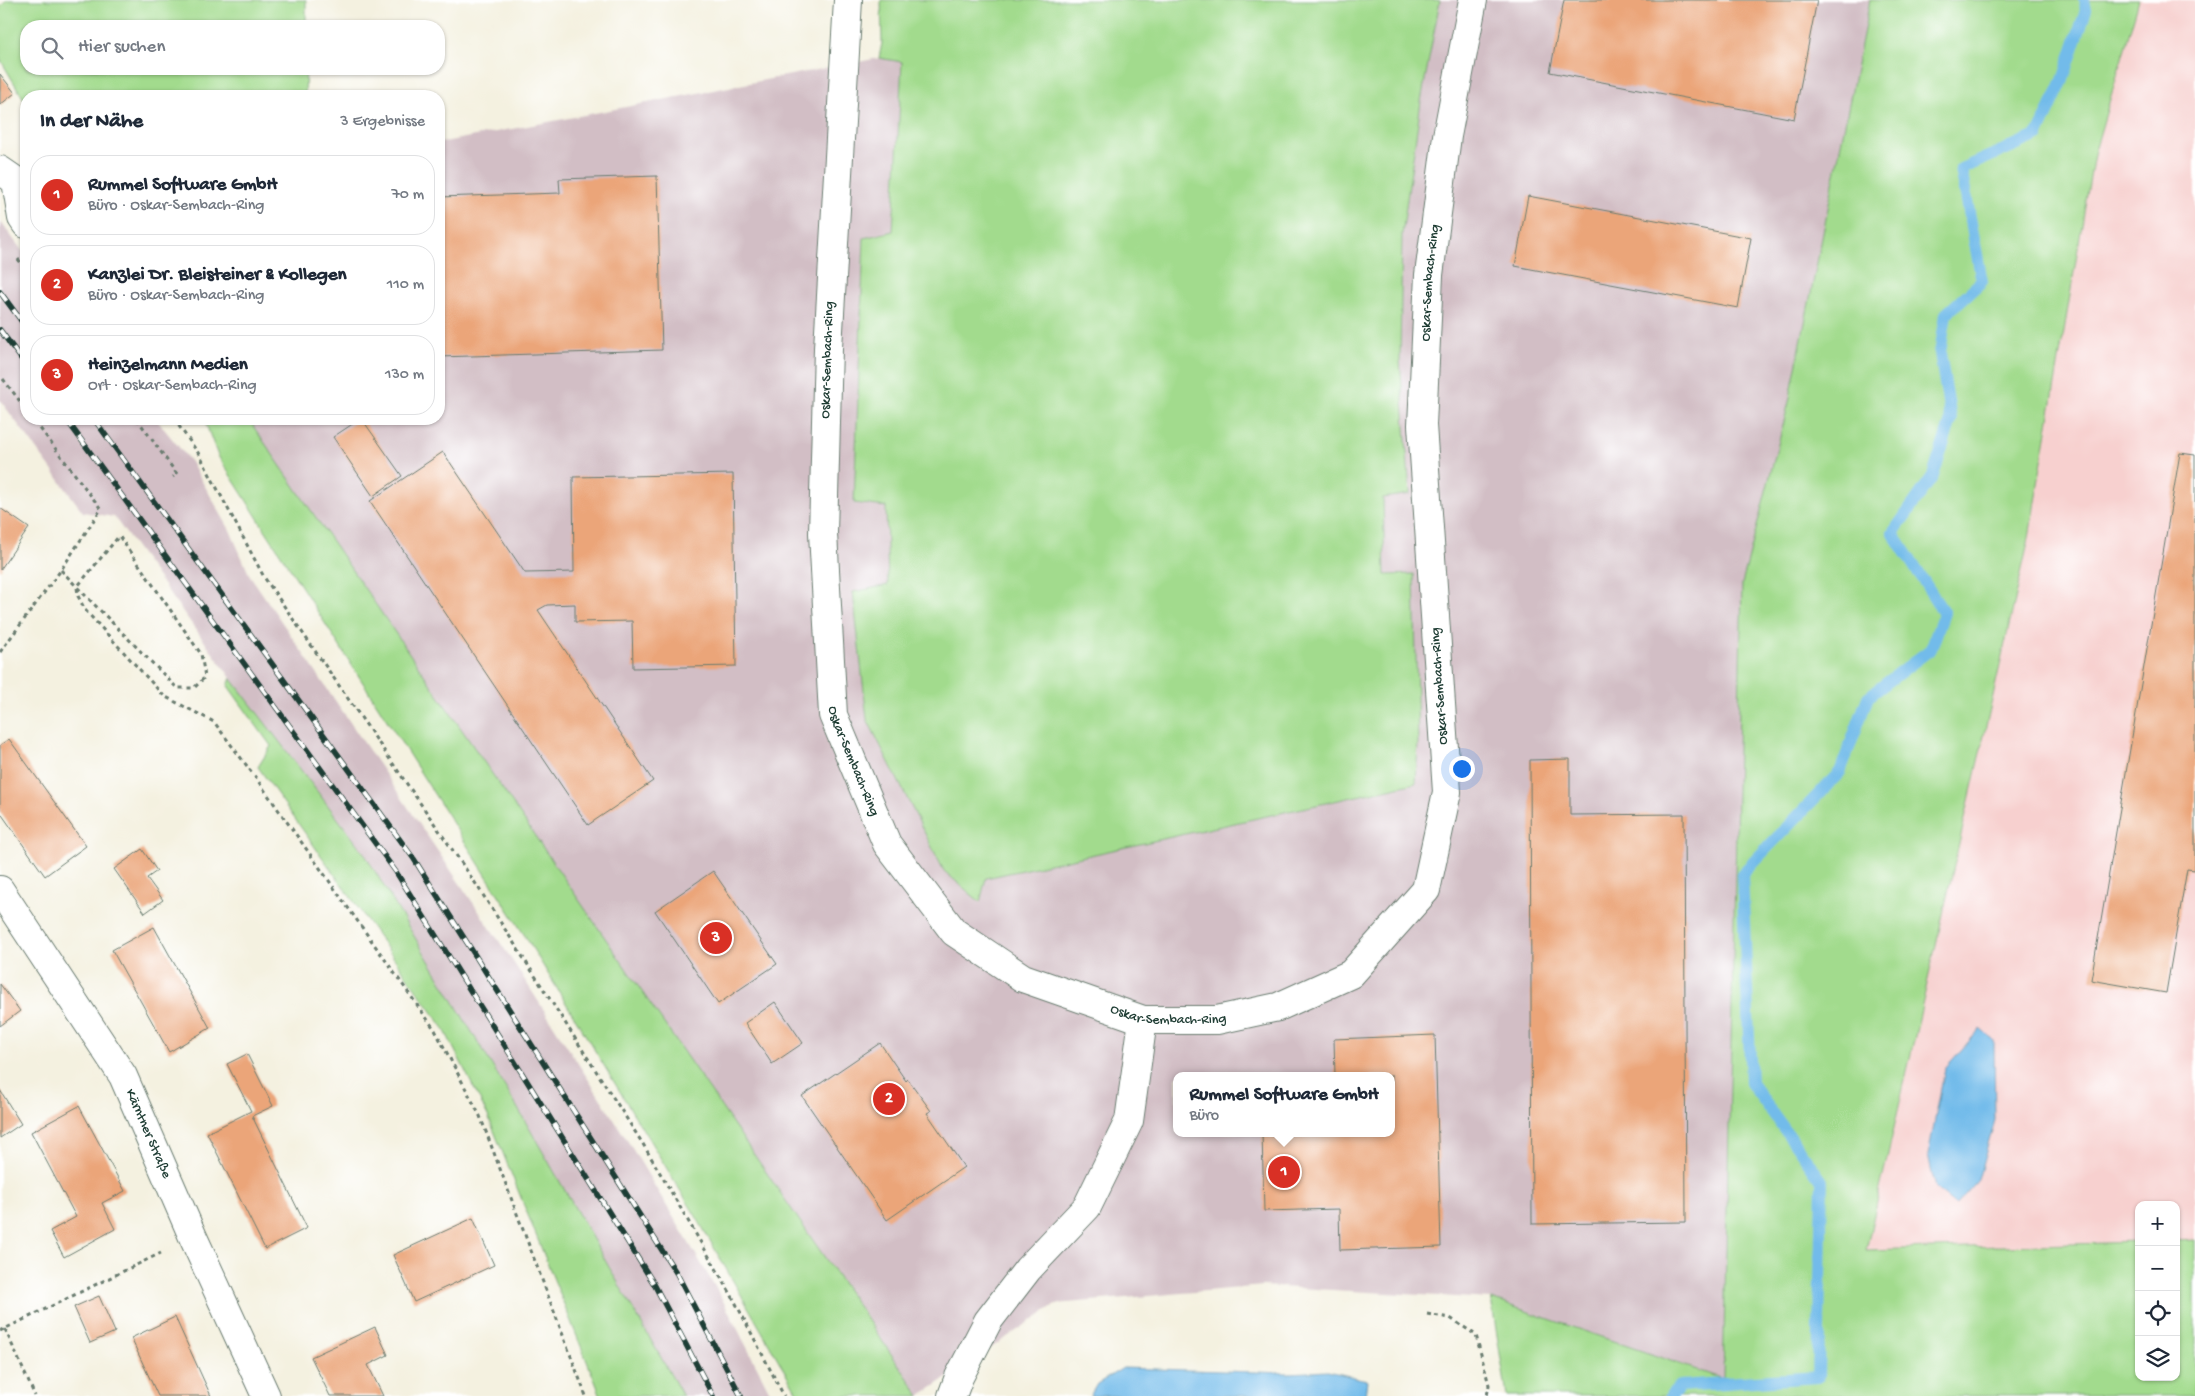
<!DOCTYPE html>
<html lang="de">
<meta charset="utf-8">
<style>
:root{--surface:#fff;--page:#f2f2f3;--text:#1f2937;--muted:#747a83;--line:#e0e1e3;--accent:#d93025}
body{margin:0;font-family:"Gochi Hand",sans-serif;background:var(--page);color:var(--text)}
.controls{position:absolute;right:15px;bottom:15px;display:grid;overflow:hidden;border-radius:10px;box-shadow:0 1px 4px #0004}
.controls button{width:45px;height:45px;display:grid;place-items:center;padding:0;border:0;border-bottom:1px solid var(--line);background:var(--surface);color:var(--text);font:25px sans-serif}
.you{position:absolute;left:1461px;top:768px;width:18px;height:18px;margin:-12px;border:4px solid #fff;border-radius:50%;background:#1a73e8;box-shadow:0 0 0 8px #1a73e833}
.badge{display:grid;place-items:center;width:32px;height:32px;border-radius:50%;background:var(--accent);color:#fff;font-size:16px;font-weight:700}
.pin{position:absolute;translate:-50% -50%;border:2px solid #fff;box-shadow:0 1px 5px #0006}
.popup{position:absolute;left:1173px;top:1072px;width:222px;height:65px;box-sizing:border-box;display:grid;place-content:center;border-radius:10px;background:var(--surface);filter:drop-shadow(0 1px 4px #0005);font-size:16px;white-space:nowrap;color:var(--muted)}
.popup b{font-size:19px;color:var(--text)}
.popup::after{content:'';position:absolute;left:50%;top:100%;margin-left:-10px;border:10px solid transparent;border-top-color:var(--surface)}
.list{margin:0;padding:0;list-style:none}
h2{display:flex;justify-content:space-between;align-items:center;height:65px;margin:0;padding:0 20px;font-size:21px}
h2 small{font-size:16px;font-weight:400;color:var(--muted)}
.list li{display:grid;grid-template-columns:32px 1fr auto;gap:15px;align-items:center;box-sizing:border-box;height:80px;margin:0 10px 10px;padding:0 10px;border:1px solid var(--line);border-radius:20px}
.list b{display:block;font-size:19px;white-space:nowrap}
.list p{margin:0;font-size:16px;white-space:nowrap;color:var(--muted)}
.list em{font-size:16px;font-style:normal;color:var(--muted)}
.icon{flex:none;width:28px;height:28px;fill:none;stroke:currentColor;stroke-width:2;stroke-linecap:round;stroke-linejoin:round}
.map{position:relative;flex:none;width:2195px;height:1396px;overflow:hidden}
.search{position:absolute;background:var(--surface);box-shadow:0 1px 4px #0004;left:20px;top:20px;width:425px;height:55px;display:flex;align-items:center;gap:12px;box-sizing:border-box;padding:0 18px;border-radius:20px;color:var(--muted);font-size:19px}
.panel{position:absolute;background:var(--surface);box-shadow:0 1px 4px #0004;left:20px;top:90px;width:425px;height:335px;border-radius:20px}
.map>svg:first-child{display:block}
</style>
<div class="map">
<svg width="2195" height="1396" viewBox="0 0 2195 1396">
<rect width="100%" height="100%" fill="#fff"/>
<filter id="ink" filterUnits="userSpaceOnUse"><feTurbulence type="fractalNoise" baseFrequency=".02" numOctaves="2"/><feDisplacementMap in="SourceGraphic" scale="10" xChannelSelector="R" yChannelSelector="G"/><feConvolveMatrix kernelMatrix="1 2 1 2 8 2 1 2 1" color-interpolation-filters="sRGB"/></filter>
<filter id="wash" filterUnits="userSpaceOnUse"><feTurbulence type="fractalNoise" baseFrequency=".0096" numOctaves="4" result="noise"/><feDisplacementMap in="SourceGraphic" scale="20" xChannelSelector="R" yChannelSelector="G"/><feGaussianBlur stdDeviation="1.12" result="paint"/><feColorMatrix in="noise" values="0 0 0 0 0 0 0 0 0 0 0 0 0 0 0 0 0 1.4 0 .05"/><feComposite in="paint" operator="in"/></filter>
<g filter="url(#wash)">
<rect width="100%" height="100%" fill="#f4f1e0"/>
<path fill="#f7d0cf" d="M 2139,0 L 2195,0 L 2195,1240 L 2176,1241 L 2176,1205 L 2139,1205 L 2139,1242 L 1865,1251 L 2028,543 L 2094,154 Z"/>
<path fill="#d2bec5" fill-rule="evenodd" d="M 1440,0 L 1870,0 L 1789,402 L 1742,584 L 1723,1379 L 1491,1299 L 1263,1286 L 1056,1304 L 920,1396 L 253,426 L 254,419 L 439,419 L 439,143 L 879,58 L 902,61 L 893,231 L 855,503 L 886,507 L 888,586 L 853,593 L 867,719 L 986,878 L 1416,783 L 1414,574 L 1385,575 L 1383,497 L 1410,493 L 1400,360 L 1402,235 L 1421,101 ZM 1176,1076 L 1392,1076 L 1392,1133 L 1176,1133 Z
M 0,221 L 26,256 L 26,419 L 156,419 L 191,462 L 230,530 L 249,574 L 510,957 L 629,1143 L 720,1295 L 772,1396 L 683,1396 L 517,1107 L 364,853 L 231,678 L 114,517 L 83,512 L 0,400 Z"/>
<path fill="#a2db8d" stroke="#608c60" d="M 7,0 L 306,0 L 306,26 L 26,26 L 26,69 L 306,69 L 305,96 L 26,96 L 26,103 L 0,59 L 0,7 Z
M 881,0 L 1440,0 L 1421,101 L 1402,235 L 1400,360 L 1410,494 L 1383,498 L 1385,575 L 1414,574 L 1418,742 L 1416,783 L 986,878 L 980,902 L 944,871 L 867,719 L 853,592 L 888,585 L 886,507 L 854,503 L 864,238 L 893,231 L 902,62 L 879,58 L 882,43 Z
M 1870,0 L 2139,0 L 2094,154 L 2028,543 L 1866,1250 L 2139,1242 L 2139,1377 L 2176,1377 L 2176,1241 L 2195,1240 L 2195,1396 L 1507,1396 L 1491,1299 L 1723,1379 L 1742,584 L 1789,402 Z
M 204,419 L 254,419 L 253,426 L 920,1396 L 799,1396 L 697,1218 L 525,936 L 218,456 Z
M 231,678 L 364,853 L 517,1107 L 683,1396 L 601,1396 L 488,1116 L 443,1027 L 258,767 L 271,746 L 228,686 Z"/>
<path fill="#72bbea" stroke="#487c8f" d="M 1980,1029 L 1994,1041 L 1995,1120 L 1978,1180 L 1956,1205 L 1935,1188 L 1928,1155 L 1945,1068 Z
M 1123,1368 L 1288,1373 L 1328,1371 L 1367,1380 L 1365,1396 L 1090,1396 L 1097,1384 Z"/>
<g fill="none" stroke-linecap="round" stroke-linejoin="round">
<path stroke="#72bbea" stroke-width="12" d="M 1671,1396 L 1680,1386 L 1818,1377 L 1822,1181 L 1751,1083 L 1742,874 L 1840,772 L 1868,697 L 1931,649 L 1944,613 L 1893,533 L 1933,476 L 1951,420 L 1940,353 L 1946,314 L 1982,281 L 1961,169 L 2038,135 L 2063,80 L 2086,10 L 2084,0"/>
</g>
<g id="blocks">
<path fill="#eba579" d="M 1564,0 L 1817,0 L 1794,119 L 1550,72 Z
M 0,74 L 15,93 L 0,105 Z
M 657,176 L 662,350 L 439,357 L 439,197 L 560,193 L 559,179 Z
M 1528,196 L 1751,238 L 1738,308 L 1515,266 Z
M 360,419 L 362,419 L 402,476 L 373,496 L 333,437 Z
M 443,452 L 525,573 L 574,572 L 573,477 L 733,474 L 736,666 L 633,668 L 632,621 L 575,622 L 575,604 L 547,605 L 538,610 L 653,781 L 588,825 L 370,501 Z
M 2180,453 L 2195,455 L 2195,870 L 2187,869 L 2166,993 L 2091,980 Z
M 0,508 L 29,528 L 0,570 Z
M 9,739 L 86,846 L 45,876 L 0,812 L 0,745 Z
M 1570,759 L 1570,815 L 1684,814 L 1686,1222 L 1532,1224 L 1530,760 Z
M 142,849 L 157,871 L 147,878 L 163,900 L 145,913 L 114,869 Z
M 713,871 L 777,964 L 718,1004 L 655,911 Z
M 154,927 L 210,1028 L 169,1052 L 112,950 Z
M 0,984 L 20,1011 L 0,1026 Z
M 775,1002 L 803,1043 L 772,1064 L 745,1023 Z
M 1435,1035 L 1441,1247 L 1340,1250 L 1339,1209 L 1264,1211 L 1262,1133 L 1392,1133 L 1392,1076 L 1335,1076 L 1334,1039 Z
M 880,1043 L 906,1081 L 908,1079 L 931,1111 L 927,1113 L 964,1167 L 887,1220 L 802,1096 Z
M 247,1054 L 273,1106 L 252,1116 L 307,1228 L 265,1249 L 207,1133 L 251,1111 L 227,1064 Z
M 0,1090 L 21,1124 L 0,1138 Z
M 79,1106 L 125,1191 L 102,1203 L 115,1229 L 64,1257 L 50,1231 L 76,1217 L 31,1132 Z
M 473,1218 L 494,1265 L 414,1302 L 393,1255 Z
M 99,1296 L 115,1332 L 90,1343 L 74,1307 Z
M 175,1317 L 200,1372 L 211,1396 L 158,1396 L 131,1338 Z
M 375,1327 L 388,1355 L 368,1365 L 383,1396 L 330,1396 L 311,1357 Z"/>
</g>
</g>
<g filter="url(#ink)">
<use href="#blocks" fill-opacity="0" stroke="#6a7c70" stroke-width="1"/>
<g fill="none" stroke-linecap="round" stroke-linejoin="round">
<g stroke="#6a7c70" stroke-width="30">
<g id="minor">
<path id="s1" d="M 848,0 L 828,348 L 823,533 L 833,715 L 887,844 L 954,932 L 1023,978 L 1143,1020 L 1217,1020 L 1278,1007 L 1351,974 L 1426,890 L 1447,792 L 1422,425 L 1429,275 L 1447,136 L 1473,0"/>
<path d="M 0,170 L 16,181 L 22,218 L 26,224"/>
<path id="s2" d="M 0,890 L 123,1076 L 193,1237 L 266,1396"/>
<path d="M 952,1396 L 959,1377 L 988,1321 L 1028,1269 L 1087,1207 L 1129,1121 L 1143,1020"/>
</g>
</g>
<path stroke="#6a7c70" stroke-width="3" stroke-dasharray="4 4" stroke-linecap="butt" d="M 18,259 L 26,270
M 3,379 L 26,409
M 137,419 L 177,474 L 173,477
M 174,419 L 199,454 L 264,577 L 474,881 L 643,1144 L 731,1294 L 784,1396
M 61,570 L 77,587 L 177,688 L 194,688 L 205,677 L 201,654 L 119,536 L 77,587 L 78,596 L 85,610 L 164,696 L 214,722 L 253,774 L 435,1030 L 480,1116 L 586,1396
M 0,652 L 61,570 L 101,509 L 33,419
M 1427,1314 L 1450,1318 L 1476,1335 L 1489,1385 L 1487,1396
M 5,1329 L 35,1396
M 0,1331 L 161,1253"/>
<use href="#minor" stroke="#fff" stroke-width="28"/>
<g stroke="#1f3d34" stroke-width="5.5">
<path id="rail" d="M 0,292 L 26,327
M 0,330 L 26,365
M 66,419 L 396,872 L 654,1284 L 713,1396
M 94,419 L 414,859 L 677,1274 L 741,1396"/>
</g>
<use href="#rail" stroke="#fff" stroke-width="4" stroke-dasharray="11" stroke-linecap="butt"/>
</g>
</g>
<g text-anchor="middle" dominant-baseline="central" stroke-width="4" stroke-linejoin="round" paint-order="stroke">
<g font-size="14" fill="#1f3d34" stroke="#fff">
<text stroke="none"><textPath href="#s1" startOffset="2116">Oskar-Sembach-Ring</textPath></text>
<text transform="translate(828 360) rotate(-88)">Oskar-Sembach-Ring</text>
<text transform="translate(1440 686) rotate(-94)">Oskar-Sembach-Ring</text>
<text stroke="none"><textPath href="#s1" startOffset="766">Oskar-Sembach-Ring</textPath></text>
<text stroke="none"><textPath href="#s1" startOffset="1201">Oskar-Sembach-Ring</textPath></text>
<text stroke="none"><textPath href="#s2" startOffset="286">Kärntner Straße</textPath></text>
</g>
</g>
</svg>
<div class="controls">
<button>+</button>
<button>−</button>
<button><svg class="icon" aria-label="locate" viewBox="0 0 24 24"><circle cx="12" cy="12" r="6"/><path d="M12 2v4M12 18v4M2 12h4M18 12h4"/></svg></button>
<button><svg class="icon" aria-label="layers" viewBox="0 0 24 24"><path d="M12 4l9 5-9 5-9-5zM3 14l9 5 9-5"/></svg></button>
</div>
<div class="you"></div>
<div class="pin badge" style="left:1284px;top:1172px">1</div>
<div class="popup"><b>Rummel Software GmbH</b>Büro</div>
<div class="pin badge" style="left:889px;top:1099px">2</div>
<div class="pin badge" style="left:716px;top:938px">3</div>
<div class="search"><svg class="icon" aria-label="search" viewBox="0 0 24 24"><circle cx="10" cy="10" r="6"/><path d="M15 15l6 6"/></svg>Hier suchen</div>
<section class="panel">
<h2>In der Nähe<small>3 Ergebnisse</small></h2>
<ul class="list">
<li><span class="badge">1</span><div><b>Rummel Software GmbH</b><p>Büro · Oskar-Sembach-Ring</p></div><em>70 m</em></li>
<li><span class="badge">2</span><div><b>Kanzlei Dr. Bleisteiner &amp; Kollegen</b><p>Büro · Oskar-Sembach-Ring</p></div><em>110 m</em></li>
<li><span class="badge">3</span><div><b>Heinzelmann Medien</b><p>Ort · Oskar-Sembach-Ring</p></div><em>130 m</em></li>
</ul>
</section>
</div>
